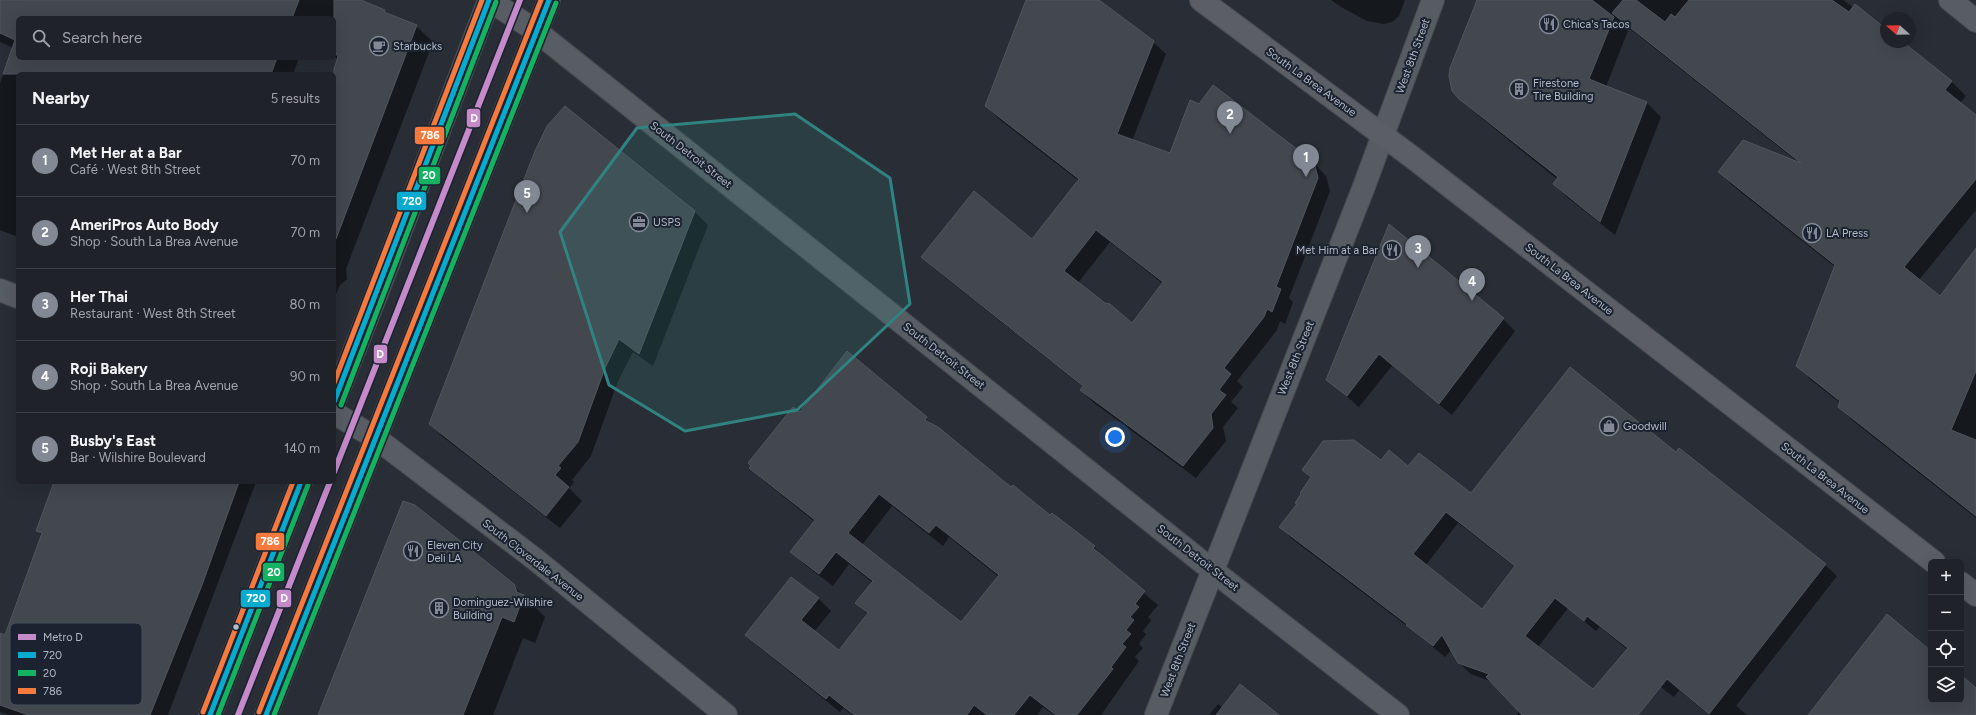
<!DOCTYPE html>
<meta charset="utf-8">
<style>
:root{--surface:#1f2228;--page:#272a30;--text:#f1f3f6;--muted:#a1a4a8;--line:#3c3f45;--accent:#828894}
body{margin:0;font-family:Figtree,sans-serif;background:var(--page);color:var(--text)}
.controls{position:absolute;right:12px;bottom:12px;display:grid;overflow:hidden;border-radius:6px;box-shadow:0 4px 16px #0002}
.controls button{width:36px;height:36px;display:grid;place-items:center;padding:0;border:0;border-bottom:1px solid var(--line);background:var(--surface);color:var(--text);font:20px sans-serif}
.compass{position:absolute;left:1880px;top:12px;width:36px;height:36px;border-radius:50%;background:var(--surface);box-shadow:0 4px 16px #0002;rotate:290deg}
.you{position:absolute;left:1115px;top:437px;width:14px;height:14px;margin:-10px;border:3px solid #fff;border-radius:50%;background:#1a73e8;box-shadow:0 0 0 6px #1a73e833}
.badge{display:grid;place-items:center;width:26px;height:26px;border-radius:50%;background:var(--accent);color:#fff;font-size:13px;font-weight:700}
.pin{position:absolute;translate:-50% -33px;filter:drop-shadow(0 1px 2px #0008)}
.pin::after{content:'';position:absolute;top:21px;width:14px;height:12px;background:inherit;clip-path:polygon(0 0,100% 0,50% 100%)}
.list{margin:0;padding:0;list-style:none}
h2{display:flex;justify-content:space-between;align-items:center;height:52px;margin:0;padding:0 16px;font-size:17px}
h2 small{font-size:13px;font-weight:400;color:var(--muted)}
.list li{display:grid;grid-template-columns:26px 1fr auto;gap:12px;align-items:center;box-sizing:border-box;height:72px;padding:0 16px;border-top:1px solid var(--line)}
.list b{display:block;font-size:15px;white-space:nowrap}
.list p{margin:0;font-size:13px;white-space:nowrap;color:var(--muted)}
.list em{font-size:13px;font-style:normal;color:var(--muted)}
.icon{flex:none;width:22px;height:22px;fill:none;stroke:currentColor;stroke-width:2;stroke-linecap:round;stroke-linejoin:round}
.map{position:relative;flex:none;width:1976px;height:715px;overflow:hidden}
.search{position:absolute;background:var(--surface);box-shadow:0 4px 16px #0002;left:16px;top:16px;width:320px;height:44px;display:flex;align-items:center;gap:10px;box-sizing:border-box;padding:0 14px;border-radius:6px;color:var(--muted);font-size:15px}
.panel{position:absolute;background:var(--surface);box-shadow:0 4px 16px #0002;left:16px;top:72px;width:320px;height:412px;border-radius:6px}
.map>svg:first-child{display:block}
</style>
<div class="map">
<svg width="1976" height="715" viewBox="0 0 1976 715">
<rect width="100%" height="100%" fill="#292d35"/>
<path fill="#0007" fill-rule="evenodd" d="M 0,0 L 358,0 L 384,11 L 390,16 L 416,26 L 433,42 L 346,269 L 347,279 L 340,285 L 334,299 L 333,74 L 339,59 L 334,57 L 334,18 L 18,18 L 18,58 L 299,58 L 293,74 L 18,74 L 18,237 L 0,230 L 0,83 L 13,48 L 0,42 Z
M 1027,0 L 1097,0 L 1153,42 L 1166,54 L 1132,141 L 1171,155 L 1313,162 L 1326,176 L 1330,191 L 1289,298 L 1293,302 L 1285,324 L 1280,321 L 1277,330 L 1237,381 L 1243,387 L 1231,402 L 1238,408 L 1223,427 L 1226,441 L 1196,478 L 1094,403 L 1081,390 L 1083,387 L 935,269 L 922,257 L 1032,240 L 1079,181 L 999,119 L 986,106 ZM 1110,242 L 1163,284 L 1132,325 L 1078,283 Z
M 1331,0 L 1405,0 L 1399,16 L 1392,22 L 1384,24 L 1367,21 L 1341,7 Z
M 1478,0 L 1843,0 L 1886,30 L 1886,42 L 1901,42 L 1951,81 L 1966,96 L 1960,103 L 1976,116 L 1976,210 L 1919,280 L 1940,298 L 1976,250 L 1976,518 L 1853,421 L 1839,406 L 1840,403 L 1811,380 L 1797,365 L 1835,267 L 1733,186 L 1719,172 L 1798,162 L 1629,28 L 1606,87 L 1647,103 L 1661,117 L 1615,235 L 1568,198 L 1554,184 L 1557,179 L 1475,113 L 1460,99 Z
M 695,212 L 708,225 L 653,366 L 633,352 L 618,381 L 591,456 L 572,480 L 574,482 L 569,488 L 582,501 L 560,528 L 443,437 L 430,424 Z
M 1389,226 L 1503,319 L 1515,331 L 1452,415 L 1392,366 L 1359,407 L 1328,380 Z
M 847,353 L 1011,489 L 1094,546 L 1106,561 L 1158,605 L 1148,617 L 1151,620 L 1143,631 L 1146,634 L 1139,644 L 1143,648 L 1135,657 L 1139,661 L 1101,715 L 1054,715 L 1043,707 L 1037,715 L 852,715 L 843,708 L 840,712 L 760,648 L 747,635 L 818,598 L 831,611 L 814,632 L 839,651 L 868,615 L 856,603 L 873,583 L 849,564 L 833,586 L 805,565 L 792,552 L 815,522 L 764,481 L 751,468 L 800,414 ZM 892,506 L 943,546 L 949,537 L 999,577 L 962,623 L 862,545 Z
M 1676,453 L 1825,565 L 1837,576 L 1736,706 L 1747,715 L 1709,715 L 1679,690 L 1674,697 L 1634,667 L 1628,650 L 1600,627 L 1596,631 L 1568,608 L 1538,647 L 1593,690 L 1631,715 L 1518,715 L 1518,709 L 1492,682 L 1471,674 L 1458,662 L 1451,650 L 1445,657 L 1411,629 L 1292,539 L 1281,527 L 1298,504 L 1312,478 L 1303,470 L 1382,461 L 1409,468 L 1471,494 ZM 1458,523 L 1515,567 L 1482,610 L 1426,565 Z
M 55,482 L 256,482 L 168,715 L 9,715 L 0,712 L 0,640 L 6,637 L 42,535 L 37,530 Z
M 513,585 L 545,617 L 535,643 L 523,638 L 493,715 L 319,715 Z
M 1218,704 L 1223,708 L 1278,715 L 1209,715 Z"/>
<path fill="#43474e" stroke="#51555d" fill-rule="evenodd" d="M 0,0 L 299,0 L 292,18 L 18,18 L 18,58 L 277,58 L 271,74 L 3,74 L 15,40 L 0,33 Z
M 334,0 L 361,0 L 385,10 L 384,12 L 417,25 L 336,239 L 334,238 L 334,69 L 338,57 L 334,50 Z
M 1026,0 L 1099,0 L 1154,41 L 1117,134 L 1170,153 L 1190,100 L 1199,104 L 1213,85 L 1314,162 L 1318,178 L 1276,287 L 1281,289 L 1272,312 L 1267,309 L 1264,317 L 1224,368 L 1231,374 L 1219,390 L 1226,395 L 1211,414 L 1213,428 L 1183,466 L 1080,390 L 1083,386 L 921,257 L 974,191 L 1032,239 L 1079,179 L 985,106 ZM 1096,230 L 1163,282 L 1132,323 L 1110,304 L 1105,303 L 1064,271 Z
M 1477,0 L 1592,0 L 1614,17 L 1589,79 L 1647,102 L 1600,222 L 1553,184 L 1558,177 L 1459,99 L 1452,91 L 1449,76 L 1450,68 Z
M 1623,0 L 1636,0 L 1665,22 L 1671,14 L 1675,17 L 1689,0 L 1832,0 L 1849,12 L 1855,4 L 1886,29 L 1886,42 L 1903,42 L 1952,81 L 1945,90 L 1976,115 L 1976,179 L 1904,267 L 1940,296 L 1976,248 L 1976,371 L 1951,430 L 1976,440 L 1976,516 L 1838,407 L 1840,401 L 1796,366 L 1835,265 L 1718,172 L 1743,140 L 1801,163 L 1612,13 Z
M 565,106 L 695,211 L 639,354 L 619,339 L 605,368 L 578,442 L 558,466 L 561,468 L 555,475 L 569,487 L 546,516 L 429,424 L 535,151 L 547,126 Z
M 1389,224 L 1504,318 L 1439,404 L 1379,354 L 1347,396 L 1326,380 Z
M 847,351 L 927,417 L 925,420 L 938,427 L 1011,487 L 1013,485 L 1050,515 L 1052,513 L 1095,546 L 1093,548 L 1145,591 L 1135,604 L 1139,607 L 1130,617 L 1134,620 L 1126,630 L 1131,634 L 1122,644 L 1126,647 L 1111,667 L 1113,669 L 1077,715 L 1056,715 L 1030,695 L 1014,715 L 987,715 L 974,705 L 967,715 L 854,715 L 829,695 L 826,699 L 745,635 L 791,577 L 819,598 L 801,620 L 839,650 L 868,613 L 855,603 L 873,581 L 836,552 L 819,574 L 790,552 L 815,520 L 749,468 L 751,466 L 748,463 L 793,407 L 800,412 ZM 879,494 L 929,533 L 936,525 L 999,575 L 961,622 L 848,533 Z
M 1570,367 L 1676,452 L 1679,448 L 1826,564 L 1709,714 L 1667,679 L 1638,715 L 1522,715 L 1486,677 L 1489,674 L 1458,663 L 1442,635 L 1433,646 L 1406,625 L 1407,624 L 1279,527 L 1297,504 L 1295,503 L 1301,494 L 1300,493 L 1311,477 L 1302,470 L 1323,441 L 1354,440 L 1381,460 L 1389,450 L 1408,466 L 1419,453 L 1471,493 ZM 1446,512 L 1515,566 L 1482,609 L 1413,554 ZM 1555,598 L 1584,621 L 1587,616 L 1628,648 L 1593,689 L 1525,636 Z
M 54,482 L 239,482 L 202,585 L 150,715 L 28,715 L 0,705 L 0,633 L 5,635 L 42,533 L 36,531 Z
M 403,501 L 415,505 L 514,584 L 517,592 L 524,595 L 514,622 L 502,617 L 463,715 L 318,715 Z
M 1887,614 L 1931,651 L 1931,700 L 1961,700 L 1961,675 L 1976,688 L 1976,715 L 1808,715 Z
M 1240,684 L 1279,715 L 1216,715 Z"/>
<g fill="none" stroke-linecap="round" stroke-linejoin="round">
<g stroke="#45484e" stroke-width="24">
<path id="street" d="M 489,0 L 536,31 L 1212,570 L 1398,715
M 1950,0 L 1976,21
M 0,290 L 18,297
M 334,413 L 377,439 L 536,560 L 726,715"/>
</g>
<g stroke="#45484e" stroke-width="24">
<path id="secondary" d="M 1156,715 L 1363,189 L 1433,0"/>
</g>
<g stroke="#464a52" stroke-width="24">
<path id="primary" d="M 1201,0 L 1412,157 L 1934,562
M 334,402 L 379,288 L 489,0
M 1961,583 L 1976,595
M 210,715 L 301,482
M 266,715 L 549,0"/>
</g>
<use href="#street" stroke="#585c63" stroke-width="22"/>
<use href="#secondary" stroke="#575b62" stroke-width="22"/>
<use href="#primary" stroke="#5b5e65" stroke-width="22"/>
<g stroke="#1c2330" stroke-width="8">
<path id="bus-1" d="M 334,402 L 489,0
M 210,715 L 301,482
M 266,715 L 549,0"/>
</g>
<g stroke="#1c2330" stroke-width="8">
<path id="bus-2" d="M 341,405 L 496,2
M 218,715 L 308,485
M 274,715 L 556,3"/>
</g>
<g stroke="#1c2330" stroke-width="8">
<path id="bus-3" d="M 334,383 L 482,0
M 203,712 L 293,482
M 259,712 L 541,0"/>
</g>
<use href="#bus-1" stroke="#06acd0" stroke-width="5"/>
<use href="#bus-2" stroke="#13b361" stroke-width="5"/>
<use href="#bus-3" stroke="#f6793e" stroke-width="5"/>
<g stroke="#1c2330" stroke-width="9">
<path id="metro-1" d="M 334,472 L 520,0
M 238,715 L 330,482"/>
</g>
<use href="#metro-1" stroke="#c48ac9" stroke-width="6"/>
</g>
<path fill="#308380" fill-opacity="0.2" stroke="#308380" stroke-width="3" stroke-linejoin="round" d="M 795,114 L 890,178 L 910,304 L 797,410 L 685,431 L 609,385 L 560,232 L 637,128 Z"/>
<defs>
<g id="restaurant-ring" transform="scale(1)"><circle r="9.5" fill="#1c2330" stroke="#828894" stroke-width="1.5"/><path d="M-5-6h1v4h1v-4h1v4h1v-4h1v5L-1.5 .5V6h-2V.5L-5-1ZM5-6V6H3V1.5H1.5Q1.5-4 5-6Z" fill="#828894"/></g>
<g id="cafe-ring" transform="scale(1)"><circle r="9.5" fill="#1c2330" stroke="#828894" stroke-width="1.5"/><path d="M-5.5-4.5H6V0H3Q3 3.5 0 3.5H-2.5Q-5.5 3.5-5.5 0ZM3-3.2v2h1.7v-2ZM-6 4.5H4V6H-6Z" fill="#828894"/></g>
<g id="building-ring" transform="scale(1)"><circle r="9.5" fill="#1c2330" stroke="#828894" stroke-width="1.5"/><path d="M-4-6H4V6H1V3H-1V6H-4ZM-2.5-4.3h1.7v1.8h-1.7ZM.8-4.3h1.7v1.8H.8ZM-2.5-1h1.7V.8h-1.7ZM.8-1h1.7V.8H.8Z" fill="#828894"/></g>
<g id="office-ring" transform="scale(1)"><circle r="9.5" fill="#1c2330" stroke="#828894" stroke-width="1.5"/><path d="M-6-3h4V-5.5h4V-3h4V5H-6ZM-1-4.5V-3h2v-1.5ZM-6 0V1H6V0Z" fill="#828894"/></g>
<g id="shop-ring" transform="scale(1)"><circle r="9.5" fill="#1c2330" stroke="#828894" stroke-width="1.5"/><path d="M-5-2.5h2.3a2.7 3.5 0 0 1 5.4 0H5L5.5 6h-11ZM-1.5-2.5h3a1.5 2.3 0 0 0-3 0Z" fill="#828894"/></g>
</defs>
<g fill-rule="evenodd">
<use href="#restaurant-ring" x="1549" y="24"/>
<use href="#cafe-ring" x="379" y="46"/>
<use href="#building-ring" x="1519" y="89"/>
<use href="#office-ring" x="639" y="222"/>
<use href="#restaurant-ring" x="1812" y="233"/>
<use href="#restaurant-ring" x="1392" y="250"/>
<use href="#shop-ring" x="1609" y="426"/>
<use href="#restaurant-ring" x="413" y="551"/>
<use href="#building-ring" x="439" y="608"/>
</g>
<circle fill="#b2b9c7" stroke="#1c2330" stroke-width="1.5" cx="236" cy="627" r="3.5"/>
<g text-anchor="middle" dominant-baseline="central" stroke-width="4" stroke-linejoin="round" paint-order="stroke">
<g font-size="11" fill="#b2b9c7" stroke="#1c2330" text-anchor="start">
<text x="1563" y="24">Chica's Tacos</text>
<text x="393" y="46">Starbucks</text>
<text x="1533" y="83">Firestone<tspan x="1533" dy="13">Tire Building</tspan></text>
<text x="653" y="222">USPS</text>
<text x="1826" y="233">LA Press</text>
<text x="1378" y="250" text-anchor="end">Met Him at a Bar</text>
<text x="1623" y="426">Goodwill</text>
<text x="427" y="545">Eleven City<tspan x="427" dy="13">Deli LA</tspan></text>
<text x="453" y="602">Dominguez-Wilshire<tspan x="453" dy="13">Building</tspan></text>
</g>
<g font-size="11" fill="#b2b9c7" stroke="#1c2330">
<text transform="translate(1413 56) rotate(-70)">West 8th Street</text>
<text transform="translate(1311 82) rotate(36)">South La Brea Avenue</text>
<text transform="translate(691 155) rotate(38)">South Detroit Street</text>
<text transform="translate(1569 279) rotate(38)">South La Brea Avenue</text>
<text transform="translate(944 356) rotate(38)">South Detroit Street</text>
<text transform="translate(1296 358) rotate(-68)">West 8th Street</text>
<text transform="translate(1825 478) rotate(38)">South La Brea Avenue</text>
<text transform="translate(1198 558) rotate(38)">South Detroit Street</text>
<text transform="translate(533 560) rotate(38)">South Cloverdale Avenue</text>
<text transform="translate(1178 660) rotate(-69)">West 8th Street</text>
</g>
</g>
<rect x="10" y="623" width="132" height="82" rx="6" fill="#1c2330" stroke="#49505d" stroke-width="1"/>
<rect x="18" y="634" width="18" height="6" fill="#c48ac9"/>
<rect x="18" y="652" width="18" height="6" fill="#06acd0"/>
<rect x="18" y="670" width="18" height="6" fill="#13b361"/>
<rect x="18" y="688" width="18" height="6" fill="#f6793e"/>
<g font-size="11" fill="#b2b9c7">
<text x="43" y="641">Metro D</text>
<text x="43" y="659">720</text>
<text x="43" y="677">20</text>
<text x="43" y="695">786</text>
</g>
<g stroke="#1c2330" stroke-width="1.5">
<rect x="466" y="108" width="15" height="20" rx="4" fill="#c48ac9"/>
<rect x="414" y="126" width="31" height="19" rx="4" fill="#f6793e"/>
<rect x="418" y="166" width="23" height="19" rx="4" fill="#13b361"/>
<rect x="396" y="191" width="31" height="20" rx="4" fill="#06acd0"/>
<rect x="373" y="344" width="15" height="20" rx="4" fill="#c48ac9"/>
<rect x="255" y="532" width="30" height="19" rx="4" fill="#f6793e"/>
<rect x="262" y="562" width="23" height="20" rx="4" fill="#13b361"/>
<rect x="240" y="589" width="31" height="19" rx="4" fill="#06acd0"/>
<rect x="276" y="589" width="16" height="19" rx="4" fill="#c48ac9"/>
</g>
<g font-size="11" text-anchor="middle" font-weight="bold" fill="#fff">
<text x="474" y="122">D</text>
<text x="430" y="139">786</text>
<text x="429" y="179">20</text>
<text x="412" y="205">720</text>
<text x="380" y="358">D</text>
<text x="270" y="545">786</text>
<text x="274" y="576">20</text>
<text x="256" y="602">720</text>
<text x="284" y="602">D</text>
</g>
</svg>
<div class="controls">
<button>+</button>
<button>−</button>
<button><svg class="icon" aria-label="locate" viewBox="0 0 24 24"><circle cx="12" cy="12" r="6"/><path d="M12 2v4M12 18v4M2 12h4M18 12h4"/></svg></button>
<button><svg class="icon" aria-label="layers" viewBox="0 0 24 24"><path d="M12 4l9 5-9 5-9-5zM3 14l9 5 9-5"/></svg></button>
</div>
<svg class="compass" viewBox="-18 -18 36 36"><path d="M0-13l5 13h-10z" fill="#e53935"/><path d="M0 13l5-13h-10z" fill="#a1a4a8"/></svg>
<div class="you"></div>
<div class="pin badge" style="left:1306px;top:177px">1</div>
<div class="pin badge" style="left:1230px;top:134px">2</div>
<div class="pin badge" style="left:1418px;top:268px">3</div>
<div class="pin badge" style="left:1472px;top:301px">4</div>
<div class="pin badge" style="left:527px;top:213px">5</div>
<div class="search"><svg class="icon" aria-label="search" viewBox="0 0 24 24"><circle cx="10" cy="10" r="6"/><path d="M15 15l6 6"/></svg>Search here</div>
<section class="panel">
<h2>Nearby<small>5 results</small></h2>
<ul class="list">
<li><span class="badge">1</span><div><b>Met Her at a Bar</b><p>Café · West 8th Street</p></div><em>70 m</em></li>
<li><span class="badge">2</span><div><b>AmeriPros Auto Body</b><p>Shop · South La Brea Avenue</p></div><em>70 m</em></li>
<li><span class="badge">3</span><div><b>Her Thai</b><p>Restaurant · West 8th Street</p></div><em>80 m</em></li>
<li><span class="badge">4</span><div><b>Roji Bakery</b><p>Shop · South La Brea Avenue</p></div><em>90 m</em></li>
<li><span class="badge">5</span><div><b>Busby's East</b><p>Bar · Wilshire Boulevard</p></div><em>140 m</em></li>
</ul>
</section>
</div>
